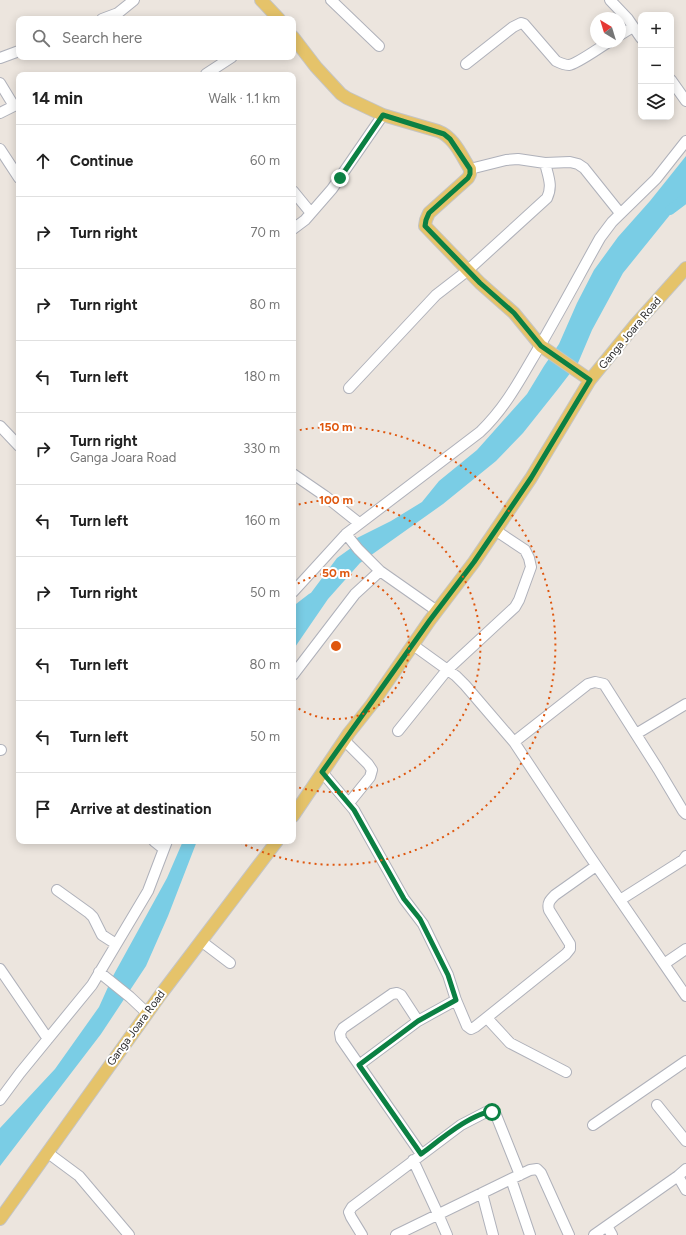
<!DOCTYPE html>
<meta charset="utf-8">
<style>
:root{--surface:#fff;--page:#f2f2f2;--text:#222;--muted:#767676;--line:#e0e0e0}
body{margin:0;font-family:Figtree,sans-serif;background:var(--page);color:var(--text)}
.controls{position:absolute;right:12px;top:12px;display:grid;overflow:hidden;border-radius:8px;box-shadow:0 2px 10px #0003}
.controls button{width:36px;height:36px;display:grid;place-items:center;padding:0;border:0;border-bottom:1px solid var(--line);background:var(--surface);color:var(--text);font:20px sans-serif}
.compass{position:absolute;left:590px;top:12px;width:36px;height:36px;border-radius:50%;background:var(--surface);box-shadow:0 2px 10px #0003;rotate:322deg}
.stop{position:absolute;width:12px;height:12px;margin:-9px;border:3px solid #0b8043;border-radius:50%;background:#fff}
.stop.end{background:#0b8043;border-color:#fff;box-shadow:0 1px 4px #0008}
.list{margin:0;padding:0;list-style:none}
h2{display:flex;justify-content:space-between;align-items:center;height:52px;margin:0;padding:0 16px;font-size:17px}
h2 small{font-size:13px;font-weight:400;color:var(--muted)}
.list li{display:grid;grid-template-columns:26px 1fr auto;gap:12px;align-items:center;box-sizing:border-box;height:72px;padding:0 16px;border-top:1px solid var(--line)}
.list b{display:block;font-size:15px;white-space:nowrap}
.list p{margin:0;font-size:13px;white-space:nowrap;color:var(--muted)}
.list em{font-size:13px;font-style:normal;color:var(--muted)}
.icon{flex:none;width:22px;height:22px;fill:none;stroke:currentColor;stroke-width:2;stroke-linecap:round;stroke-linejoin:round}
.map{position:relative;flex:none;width:686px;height:1235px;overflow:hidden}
.search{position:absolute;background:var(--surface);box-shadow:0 2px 10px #0003;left:16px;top:16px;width:280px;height:44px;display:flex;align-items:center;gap:10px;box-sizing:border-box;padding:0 14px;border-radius:8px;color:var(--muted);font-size:15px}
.panel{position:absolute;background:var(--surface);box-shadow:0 2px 10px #0003;left:16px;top:72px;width:280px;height:772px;border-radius:8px}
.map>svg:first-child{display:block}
</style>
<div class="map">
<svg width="686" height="1235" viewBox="0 0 686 1235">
<rect width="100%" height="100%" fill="#ece5de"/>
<path fill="#7acde5" d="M 686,156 L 686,195 L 623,273 L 592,330 L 578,363 L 558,389 L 523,433 L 496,461 L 443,504 L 360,563 L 328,599 L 293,650 L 293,617 L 337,558 L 351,548 L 357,538 L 391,521 L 422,502 L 439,481 L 477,450 L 527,394 L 544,366 L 559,344 L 577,303 L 594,270 L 618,237 L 650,201 Z
M 183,841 L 197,841 L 168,916 L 146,966 L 101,1034 L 0,1166 L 0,1128 L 55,1069 L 99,1007 L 113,976 L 167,878 Z"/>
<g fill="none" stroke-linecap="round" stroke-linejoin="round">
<path stroke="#7acde5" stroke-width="10" d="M 670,210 L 686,198
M 293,621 L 299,608 L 312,598"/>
<g stroke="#afb1ba" stroke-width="12">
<path id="minor" d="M 331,0 L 379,46
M 610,0 L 628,19 L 641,38
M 102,19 L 118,13 L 134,0
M 620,35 L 633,27
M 0,58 L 19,51
M 466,64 L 513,27 L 521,23 L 524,24 L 556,61 C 560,63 564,65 569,65 C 577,64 600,47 609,42
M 206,74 L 232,57
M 671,80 L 686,101
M 0,83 L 14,106 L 0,113
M 0,149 L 19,178
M 470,169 L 506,160 L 518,159 L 545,163 L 570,162 L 578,164 L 584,168 L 620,213
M 293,191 L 311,213
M 293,229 L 305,220 L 332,189 L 383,115
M 349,388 L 436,295 L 467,271 L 547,198 C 553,186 548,176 545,163
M 0,426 L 19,446
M 293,474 L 325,496 L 359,523
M 346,534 L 358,549 L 380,571 L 437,611
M 293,592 L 346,534 L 480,432 C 502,411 516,387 531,361 C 555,321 577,279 600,238 L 612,222 L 656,179 L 686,141
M 413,645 L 456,676 L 465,685 L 514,742 L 589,855 L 686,996
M 293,675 L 355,594 L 380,571
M 398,731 L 447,670 L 515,607 L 519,600 L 531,567 L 529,558 L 525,550 L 495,530
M 636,734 L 686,704
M 344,740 L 368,764 L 372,770 L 370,777 L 349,803
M 514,742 L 588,684 L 595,682 L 604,684 L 658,769 L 683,811 L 686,814
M 0,750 L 1,750
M 322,772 L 354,810 L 404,899 L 423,924 L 448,975 L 456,1000 L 467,1026 L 471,1029 L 475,1027 L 566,954 L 570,949 L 570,944 L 549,910 C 547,903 550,900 555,895 L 596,866
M 154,841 L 164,849
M 57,890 L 89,913 L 93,917 L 102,935 L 116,944
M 620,900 L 683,860 L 686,856
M 201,941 L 230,963
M 664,964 L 686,949
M 0,969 L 48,1039
M 99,972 L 130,997 L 147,1013
M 487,1018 L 510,1043 L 566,1072
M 418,1021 L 401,995 L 397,993 L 392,994 L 343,1028 L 340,1033 L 341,1039 L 421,1154
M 359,1065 L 418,1021 L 456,1000
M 0,1100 L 20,1073 L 92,985 L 148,891 L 167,841
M 657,1105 L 686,1141
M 593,1125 L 686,1061
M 48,1153 L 79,1176 L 129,1235
M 413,1160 L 438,1214 L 447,1235
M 678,1176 L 686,1190
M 511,1179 L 530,1235
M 482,1193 L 493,1235
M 607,1226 L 612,1235
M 362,1235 L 351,1217 L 349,1212 L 352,1207 L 461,1125 L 486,1112 L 492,1112 L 496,1115 L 520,1175
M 396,1235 L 511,1179 L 530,1170 L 537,1169 L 541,1173 L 569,1235
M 594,1235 L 678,1176 L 686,1169"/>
</g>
<g stroke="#c4c4c4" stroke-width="14">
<path id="major" d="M 261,0 L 279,19
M 293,37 L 316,67 L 341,94 L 347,98 L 383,115 L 438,131 C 454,137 461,155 470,169 L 470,174 L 468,178 L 429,213 L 426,220 L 425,226 L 480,283 L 514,313 L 541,346 L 590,380
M 293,816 L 349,733 L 372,704 L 430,620 L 474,562 L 531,478 L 590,380 L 635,325 L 686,268
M 0,1219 L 161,994 L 277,841"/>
</g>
<use href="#minor" stroke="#fff" stroke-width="10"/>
<use href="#major" stroke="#e5c36a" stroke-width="12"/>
</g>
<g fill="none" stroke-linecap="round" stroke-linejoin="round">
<path stroke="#0b8043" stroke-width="5" d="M 340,178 L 383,115 L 444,134 L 450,139 L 470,169 L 470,174 L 468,178 L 429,213 L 426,220 L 425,226 L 480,283 L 514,313 L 541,346 L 590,380 L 531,478 L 474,562 L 430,620 L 322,772 L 354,810 L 404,899 L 420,919 L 448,975 L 456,1000 L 418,1021 L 359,1065 L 421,1154 C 436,1143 474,1111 492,1112"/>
</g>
<g fill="none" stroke="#df570e" stroke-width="2" stroke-dasharray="2 4">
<path d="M293 587A73 73 0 1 1 293 705"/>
<path d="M293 506A146 146 0 1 1 293 786"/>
<path d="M294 431A219 219 0 1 1 237 841"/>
</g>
<g text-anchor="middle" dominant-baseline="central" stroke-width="4" stroke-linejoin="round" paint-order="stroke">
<g font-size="11" fill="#2b2b2b" stroke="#fff">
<text transform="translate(630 333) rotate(-50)">Ganga Joara Road</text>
<text transform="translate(136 1028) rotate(-54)">Ganga Joara Road</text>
</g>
</g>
<circle cx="336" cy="646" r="6" fill="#df570e" stroke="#fff" stroke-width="2"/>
<g font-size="12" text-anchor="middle" font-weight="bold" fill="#df570e" stroke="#fff" stroke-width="4" stroke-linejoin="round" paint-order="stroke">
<text x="336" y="431">150 m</text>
<text x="336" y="504">100 m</text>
<text x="336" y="577">50 m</text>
</g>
</svg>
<div class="controls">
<button>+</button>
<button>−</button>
<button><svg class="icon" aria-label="layers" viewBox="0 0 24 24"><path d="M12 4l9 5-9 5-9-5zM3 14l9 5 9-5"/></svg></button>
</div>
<svg class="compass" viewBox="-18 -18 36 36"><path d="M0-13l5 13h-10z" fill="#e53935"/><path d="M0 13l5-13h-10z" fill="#767676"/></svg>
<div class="stop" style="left:492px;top:1112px"></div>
<div class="stop end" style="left:340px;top:178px"></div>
<div class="search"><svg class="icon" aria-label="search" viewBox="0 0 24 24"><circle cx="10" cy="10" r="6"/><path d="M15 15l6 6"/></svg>Search here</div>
<section class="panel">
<h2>14 min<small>Walk · 1.1 km</small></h2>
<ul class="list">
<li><svg class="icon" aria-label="ahead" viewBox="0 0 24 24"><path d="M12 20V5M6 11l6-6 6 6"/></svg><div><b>Continue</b></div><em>60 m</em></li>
<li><svg class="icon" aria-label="right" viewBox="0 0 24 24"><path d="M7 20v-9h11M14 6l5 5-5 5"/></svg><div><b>Turn right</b></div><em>70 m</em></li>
<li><svg class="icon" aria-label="right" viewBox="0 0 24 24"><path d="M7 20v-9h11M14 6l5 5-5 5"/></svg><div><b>Turn right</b></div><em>80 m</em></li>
<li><svg class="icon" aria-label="left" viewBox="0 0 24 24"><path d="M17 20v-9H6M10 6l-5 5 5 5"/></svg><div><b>Turn left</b></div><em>180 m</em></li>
<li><svg class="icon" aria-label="right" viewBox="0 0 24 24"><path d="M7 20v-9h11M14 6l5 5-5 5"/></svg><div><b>Turn right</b><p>Ganga Joara Road</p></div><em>330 m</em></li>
<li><svg class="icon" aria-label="left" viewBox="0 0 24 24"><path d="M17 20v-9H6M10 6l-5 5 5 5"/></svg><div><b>Turn left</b></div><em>160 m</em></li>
<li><svg class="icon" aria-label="right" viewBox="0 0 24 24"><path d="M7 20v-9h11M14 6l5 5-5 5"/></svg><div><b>Turn right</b></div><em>50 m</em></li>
<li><svg class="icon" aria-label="left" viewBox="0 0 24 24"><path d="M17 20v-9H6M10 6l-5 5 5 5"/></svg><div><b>Turn left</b></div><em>80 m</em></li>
<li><svg class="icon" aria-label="left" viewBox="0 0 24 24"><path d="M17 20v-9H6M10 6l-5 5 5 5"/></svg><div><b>Turn left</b></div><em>50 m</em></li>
<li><svg class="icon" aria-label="arrive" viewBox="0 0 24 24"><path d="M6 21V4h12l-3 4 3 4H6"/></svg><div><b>Arrive at destination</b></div></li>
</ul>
</section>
</div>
